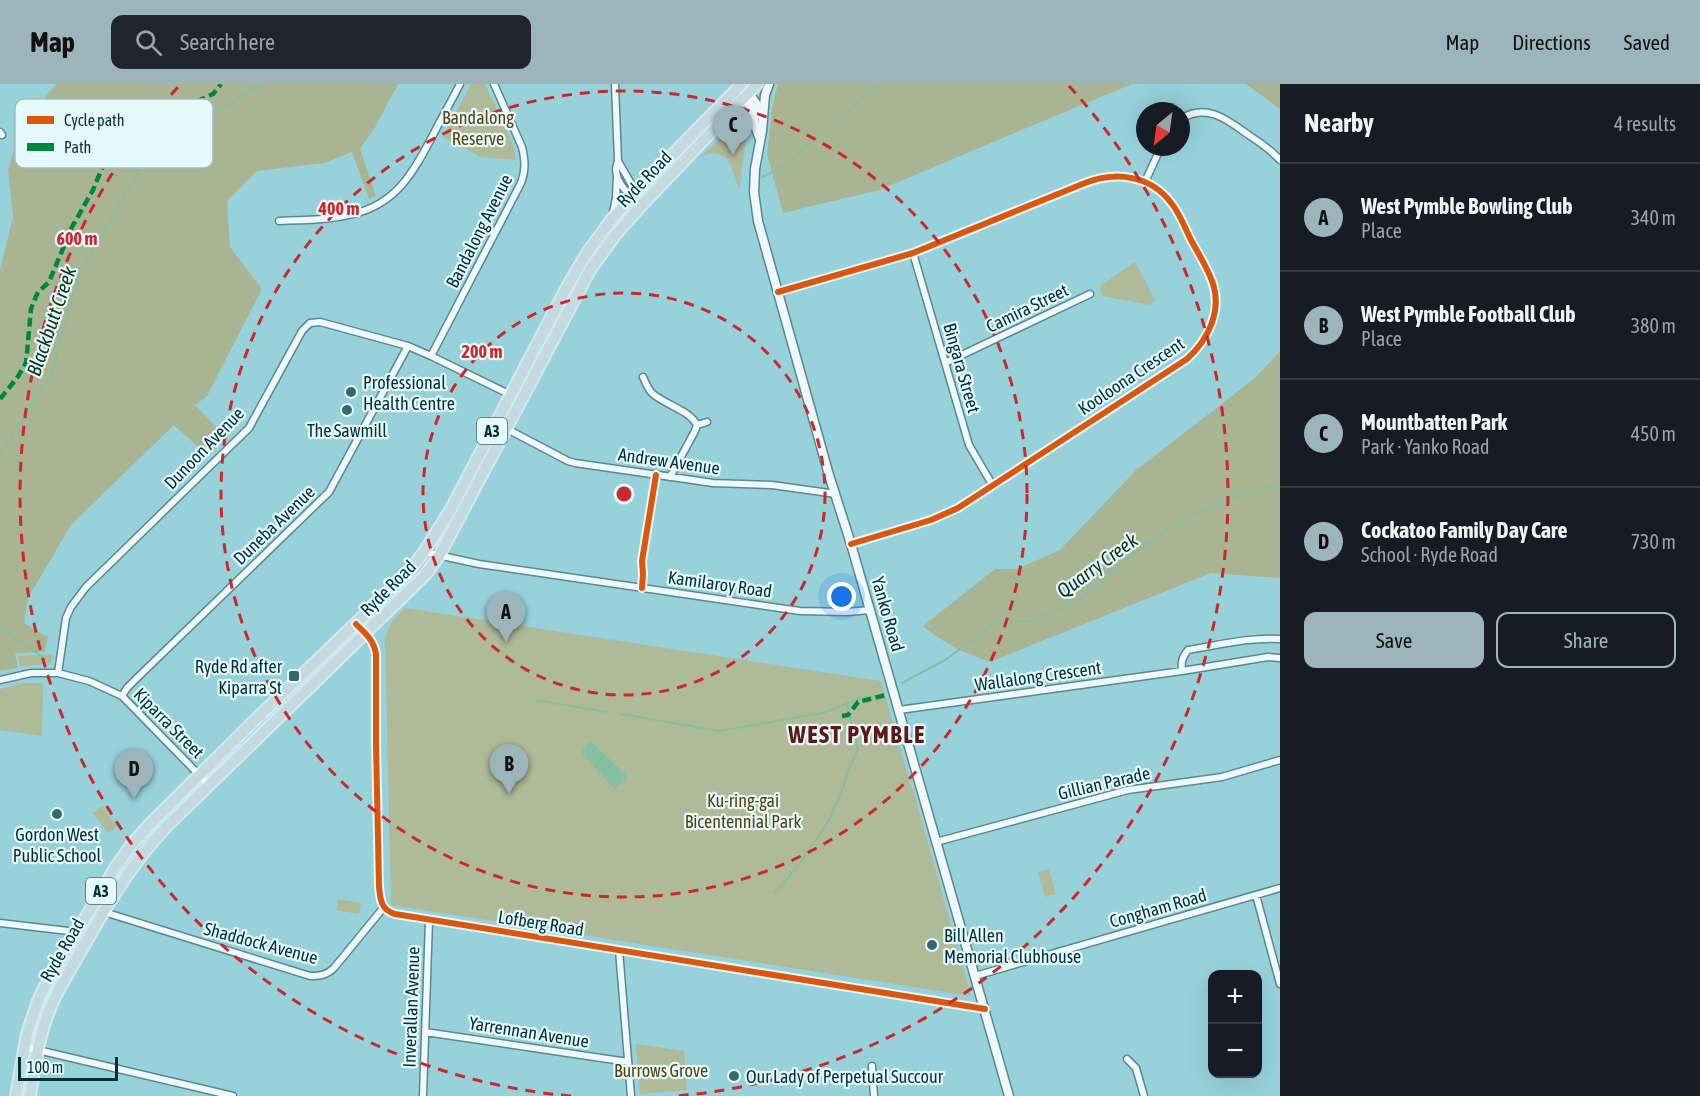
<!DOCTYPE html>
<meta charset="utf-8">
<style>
:root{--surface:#171b24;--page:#20242c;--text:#f1f3f6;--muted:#9ea1a6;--line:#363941;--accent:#9cb5ba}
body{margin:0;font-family:"Asap Condensed",sans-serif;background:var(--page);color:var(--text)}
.controls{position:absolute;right:18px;bottom:18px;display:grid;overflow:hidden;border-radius:12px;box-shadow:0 6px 24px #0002}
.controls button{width:54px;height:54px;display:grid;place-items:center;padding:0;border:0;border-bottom:2px solid var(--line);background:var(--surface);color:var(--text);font:30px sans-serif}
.compass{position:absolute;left:1136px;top:18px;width:54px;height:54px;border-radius:50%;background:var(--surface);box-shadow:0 6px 24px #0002;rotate:209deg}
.scale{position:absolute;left:18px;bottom:15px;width:100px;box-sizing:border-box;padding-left:6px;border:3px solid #003137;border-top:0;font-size:16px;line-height:21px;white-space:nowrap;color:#003137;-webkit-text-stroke:4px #e6f9fc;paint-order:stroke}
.you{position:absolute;left:842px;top:513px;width:21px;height:21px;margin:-15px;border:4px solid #fff;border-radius:50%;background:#1a73e8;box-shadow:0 0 0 9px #1a73e833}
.badge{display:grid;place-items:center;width:39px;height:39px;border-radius:50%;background:var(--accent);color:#111;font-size:20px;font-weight:700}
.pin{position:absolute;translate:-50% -50px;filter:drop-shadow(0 2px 3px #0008)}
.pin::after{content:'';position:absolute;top:32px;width:21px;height:18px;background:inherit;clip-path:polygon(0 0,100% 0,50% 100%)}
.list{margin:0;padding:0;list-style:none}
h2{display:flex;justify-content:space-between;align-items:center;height:78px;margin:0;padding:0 24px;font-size:26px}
h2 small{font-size:20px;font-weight:400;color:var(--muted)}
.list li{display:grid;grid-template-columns:39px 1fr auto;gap:18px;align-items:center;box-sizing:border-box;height:108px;padding:0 24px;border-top:2px solid var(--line)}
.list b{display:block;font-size:22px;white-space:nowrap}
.list p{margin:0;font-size:20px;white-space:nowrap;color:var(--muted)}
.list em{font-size:20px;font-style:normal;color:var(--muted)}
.actions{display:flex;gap:12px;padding:18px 24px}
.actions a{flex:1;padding:14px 0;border:2px solid var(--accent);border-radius:12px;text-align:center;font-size:21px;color:var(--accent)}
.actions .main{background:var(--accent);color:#111}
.icon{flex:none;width:33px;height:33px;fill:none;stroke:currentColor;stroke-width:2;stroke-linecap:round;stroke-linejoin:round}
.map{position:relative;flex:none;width:1280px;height:1012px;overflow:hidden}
header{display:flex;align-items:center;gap:36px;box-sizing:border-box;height:84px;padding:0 30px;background:var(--accent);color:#111}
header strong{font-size:28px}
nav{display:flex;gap:33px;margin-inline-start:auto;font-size:21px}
.search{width:420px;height:54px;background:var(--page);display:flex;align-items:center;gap:15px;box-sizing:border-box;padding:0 21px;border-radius:12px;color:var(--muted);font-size:22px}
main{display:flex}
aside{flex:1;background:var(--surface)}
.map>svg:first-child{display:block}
</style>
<header>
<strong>Map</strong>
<div class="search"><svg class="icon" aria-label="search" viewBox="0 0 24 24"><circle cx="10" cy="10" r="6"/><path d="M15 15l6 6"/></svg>Search here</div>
<nav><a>Map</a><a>Directions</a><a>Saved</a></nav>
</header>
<main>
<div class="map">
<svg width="1280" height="1012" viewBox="0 0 1280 1012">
<rect width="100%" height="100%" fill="#97d2db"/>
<path fill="#afba99" d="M 471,0 L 485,0 L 513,61 L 516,76 L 480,73 L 443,53 Z
M 743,34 L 748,40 L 739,107 C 733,86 729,60 700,73 Z
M 1135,178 L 1155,216 L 1150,221 L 1102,212 L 1100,202 Z
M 405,524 L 881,597 L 911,702 L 913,705 L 971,912 L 391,821 L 385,552 L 393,536 Z
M 53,570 L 51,579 L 20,583 L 18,572 Z
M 22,599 L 43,599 L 42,652 L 0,646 L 0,605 Z
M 102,722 L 117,742 L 108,749 L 93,729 Z
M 1049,785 L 1056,810 L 1045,813 L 1038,788 Z
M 338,815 L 361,819 L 359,830 L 336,826 Z
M 636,960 L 684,967 L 687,1006 L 640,1010 Z"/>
<path fill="#a9b493" d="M 57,0 L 398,0 L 374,45 L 360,65 L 376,112 L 369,115 L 352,68 L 324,79 L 257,87 L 227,117 L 230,163 L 262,205 L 207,312 L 195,321 L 227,354 L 208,372 L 174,341 L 71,441 L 28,514 L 24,539 L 48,553 L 45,568 L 15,569 L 18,584 L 0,587 L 0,186 L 13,133 L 8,85 L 24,36 Z
M 778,0 L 1132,0 L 879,106 L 783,129 L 767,70 L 772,23 Z
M 1246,0 L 1280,0 L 1280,25 Z
M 1280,267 L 1280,494 L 1211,489 L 990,578 C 964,569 945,560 923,542 L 995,485 L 1017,485 L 1060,466 L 1135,387 L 1255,294 Z"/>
<path fill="#86bfa0" d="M 591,657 L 628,693 L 615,705 L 580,668 Z"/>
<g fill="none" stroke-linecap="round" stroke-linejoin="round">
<path stroke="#86bfa0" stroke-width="2" d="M 763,93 L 783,82 L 880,0
M 0,371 L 52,288 L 79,190 L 152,65 L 262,0
M 0,543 L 45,575
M 902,599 L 945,576 L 1000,536 L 1028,538 L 1073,520 L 1094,504 L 1135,467 L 1174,442 L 1222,416 L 1280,400
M 536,616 L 607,628
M 621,630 L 719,647 L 823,629 L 861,614 L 881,611
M 775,809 L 798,782 L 829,736 L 843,705 L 847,689 L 858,666 L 847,621"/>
<g stroke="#59888f" stroke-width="9">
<path id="street" d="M 615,0 L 618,77 C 610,95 629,111 641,122
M 1181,35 C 1207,18 1229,37 1250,52 C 1261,59 1271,66 1280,76
M 0,48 L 2,51
M 618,77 L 637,110
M 1145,98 L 1161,63
M 612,133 L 616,114 L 617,93
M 279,137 C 304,136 329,136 353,130 C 396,120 413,89 432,53 C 441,35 451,18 460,0
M 913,169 L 969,361 L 993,402
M 778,208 L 913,169 L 1085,99 C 1116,87 1151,91 1172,120 C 1180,130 1185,144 1191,156 C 1198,169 1207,183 1212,197 C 1223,226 1208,256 1187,275 L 958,424 L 931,436 L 851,460
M 431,272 L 521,99 C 526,86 525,76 522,63 L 494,0
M 945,279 L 1090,210
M 643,293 C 646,299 648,306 653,310 C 666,321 689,326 697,341 L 695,347 L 670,393
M 697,341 L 707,338
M 507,345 L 568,377 L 575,379 L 713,399 L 772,401 L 836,410
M 424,468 L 479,480 L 800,527 L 847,528 L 870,526
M 356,540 C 365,549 374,556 376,570 L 376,659 L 379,802 C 380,815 381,826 395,830 L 985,925
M 1182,587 C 1181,578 1182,573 1188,566 C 1219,561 1249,553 1280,555
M 58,589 L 66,534 L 71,523 L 86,503 L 249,344 L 302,247 L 310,239 L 320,238 L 408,262 L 431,272 L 511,311
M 0,596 L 31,589 L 58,589 L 89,597 L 122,612 L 209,701
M 122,612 L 127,604 L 137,594 L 329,408 L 408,262
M 899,626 L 1182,587 L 1268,573 L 1280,574
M 936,758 L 1128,706 L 1222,693 L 1280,676
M 1256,811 L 1280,900
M 104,828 L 310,892 C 320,892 327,891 334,884 L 384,823
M 0,839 L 77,848
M 619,866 L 631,1012
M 975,892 L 1280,804
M 425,948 L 628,978
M 25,963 L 233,1012
M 1127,975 L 1136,984 L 1144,1012
M 872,982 L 874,1012
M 423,1012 L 429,836"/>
</g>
<g stroke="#59888f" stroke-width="11">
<path id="secondary" d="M 769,0 L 765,11 L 762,47 L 755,85 L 754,108 L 758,137 L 829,391 L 851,460 L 1009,1012
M 746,5 L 756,19 L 763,35
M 744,9 L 754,33 L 755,42 L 759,53"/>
</g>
<g stroke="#d0ebef" stroke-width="14">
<path id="highway" d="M 16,1012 L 27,950 L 38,917 L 45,902 L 77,848 L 115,784 L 132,760 L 149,741 L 257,634 L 404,493 L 424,468 L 451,425 L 567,203 L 587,169 L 611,136 L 636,108 L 742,0
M 30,1012 C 36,973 40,942 58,907 C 91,850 121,790 167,742 L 425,491 L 439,472 L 590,186 L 616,150 L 641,122 L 757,0"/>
</g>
<use href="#street" stroke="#eff8fa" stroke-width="6"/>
<use href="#secondary" stroke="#eff8fa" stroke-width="8"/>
<use href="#highway" stroke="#c4dade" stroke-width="10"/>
<path stroke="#00873e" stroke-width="4.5" stroke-dasharray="9 4.5" stroke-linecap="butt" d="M 0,315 L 17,294 L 26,279 L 31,225 L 34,217 L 38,208 L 49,198 L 72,143 L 93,106 L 109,67 L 132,47 L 213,10 L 221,0
M 842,632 L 848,631 L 858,618 L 886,611"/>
<g stroke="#e6f9fc" stroke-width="10">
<path id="cycleway" d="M 778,208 L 913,169 L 1085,99 C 1116,87 1151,91 1172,120 C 1180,130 1185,144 1191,156 C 1198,169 1207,183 1212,197 C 1223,226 1208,256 1187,275 L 958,424 L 931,436 L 851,460
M 642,504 L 643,490 L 642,477 L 656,391
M 356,540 C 365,549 374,556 376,570 L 376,659 L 379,802 C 380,815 381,826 395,830 L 985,925"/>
</g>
<use href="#cycleway" stroke="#dc570e" stroke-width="6"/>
</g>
<g fill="none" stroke="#cb2829" stroke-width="3" stroke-dasharray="10 8">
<circle cx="624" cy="410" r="201"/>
<circle cx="624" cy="410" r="403"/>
<path d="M571 1012A604 604 0 0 1 179 2M1069 2A604 604 0 0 1 677 1012"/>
</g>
<g fill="#356970" stroke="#e6f9fc" stroke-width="2">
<circle cx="351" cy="308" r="6"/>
<circle cx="347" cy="326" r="6"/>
<rect x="288" y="586" width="12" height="12" rx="3"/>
<circle cx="57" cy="730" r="6"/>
<circle cx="932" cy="861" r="6"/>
<circle cx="734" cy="992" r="6"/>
</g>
<g text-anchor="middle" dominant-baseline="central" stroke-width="4.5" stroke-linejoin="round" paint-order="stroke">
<g fill="#e6f9fc" stroke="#456d72" stroke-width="1.5">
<rect x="477" y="334" width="30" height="26" rx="4.5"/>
<rect x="86" y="794" width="30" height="26" rx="4.5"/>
</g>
<g font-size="16" font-weight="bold" fill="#003137">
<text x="492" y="347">A3</text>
<text x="101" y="807">A3</text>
</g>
<g font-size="18" fill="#57440e" stroke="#e6f9fc">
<text x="478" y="33">Bandalong<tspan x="478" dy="21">Reserve</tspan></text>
<text x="743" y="716">Ku-ring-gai<tspan x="743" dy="21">Bicentennial Park</tspan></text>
<text x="661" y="986">Burrows Grove</text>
</g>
<g font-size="18" fill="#003137" stroke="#e6f9fc">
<text transform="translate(644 95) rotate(-46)">Ryde Road</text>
<text transform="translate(479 147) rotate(-63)">Bandalong Avenue</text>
<text transform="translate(1027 224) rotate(-26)">Camira Street</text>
<text transform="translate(962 284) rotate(74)">Bingara Street</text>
<text transform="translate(1131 292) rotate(-34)">Kooloona Crescent</text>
<text transform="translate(204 364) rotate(-46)">Dunoon Avenue</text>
<text transform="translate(669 377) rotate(8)">Andrew Avenue</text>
<text transform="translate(274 441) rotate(-44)">Duneba Avenue</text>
<text transform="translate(720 500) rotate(8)">Kamilaroy Road</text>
<text transform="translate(388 504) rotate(-45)">Ryde Road</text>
<text transform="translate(888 530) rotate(74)">Yanko Road</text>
<text transform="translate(1038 592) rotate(-8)">Wallalong Crescent</text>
<text transform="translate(169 639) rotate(45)">Kiparra Street</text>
<text transform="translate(1104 699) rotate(-13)">Gillian Parade</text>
<text transform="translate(1158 824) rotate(-16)">Congham Road</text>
<text transform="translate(541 839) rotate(9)">Lofberg Road</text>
<text transform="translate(261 859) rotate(15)">Shaddock Avenue</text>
<text transform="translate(62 866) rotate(-60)">Ryde Road</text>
<text transform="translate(411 923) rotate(-88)">Inverallan Avenue</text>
<text transform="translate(529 948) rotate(9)">Yarrennan Avenue</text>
</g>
<g font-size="18" fill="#003137" stroke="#e6f9fc" text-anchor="start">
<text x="363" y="298">Professional<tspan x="363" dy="21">Health Centre</tspan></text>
<text x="347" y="346" text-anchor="middle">The Sawmill</text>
<text x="282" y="582" text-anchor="end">Ryde Rd after<tspan x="282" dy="21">Kiparra St</tspan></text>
<text x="57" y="750" text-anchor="middle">Gordon West<tspan x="57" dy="21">Public School</tspan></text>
<text x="944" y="851">Bill Allen<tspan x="944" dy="21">Memorial Clubhouse</tspan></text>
<text x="746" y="992">Our Lady of Perpetual Succour</text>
</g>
<g font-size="20" font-style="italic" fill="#0c3616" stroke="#e6f9fc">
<text transform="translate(51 237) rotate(-71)">Blackbutt Creek</text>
<text transform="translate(1097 481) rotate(-36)">Quarry Creek</text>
</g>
<g font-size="24" font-weight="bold" letter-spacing="1.5" fill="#5d1915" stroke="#e6f9fc">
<text x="857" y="650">WEST PYMBLE</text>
</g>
</g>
<rect x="15" y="15" width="198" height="69" rx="9" fill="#e6f9fc" stroke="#a1bdc1" stroke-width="1.5"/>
<rect x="27" y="32" width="27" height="8" fill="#dc570e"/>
<rect x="27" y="59" width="27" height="8" fill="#00873e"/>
<g font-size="16" fill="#003137">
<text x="64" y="42">Cycle path</text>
<text x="64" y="69">Path</text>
</g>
<circle cx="624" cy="410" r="9" fill="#cb2829" stroke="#e6f9fc" stroke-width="3"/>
<g font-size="18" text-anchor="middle" font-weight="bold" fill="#cb2829" stroke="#e6f9fc" stroke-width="4.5" stroke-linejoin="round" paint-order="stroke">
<text x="339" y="131">400 m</text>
<text x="77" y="161">600 m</text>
<text x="482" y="274">200 m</text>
</g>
</svg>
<div class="controls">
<button>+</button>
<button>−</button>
</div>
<svg class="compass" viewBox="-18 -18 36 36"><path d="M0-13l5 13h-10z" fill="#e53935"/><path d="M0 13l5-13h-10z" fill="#9ea1a6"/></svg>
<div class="scale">100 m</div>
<div class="you"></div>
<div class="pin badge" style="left:506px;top:558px">A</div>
<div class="pin badge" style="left:509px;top:710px">B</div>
<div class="pin badge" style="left:733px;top:71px">C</div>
<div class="pin badge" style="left:134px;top:715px">D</div>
</div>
<aside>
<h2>Nearby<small>4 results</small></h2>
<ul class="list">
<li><span class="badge">A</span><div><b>West Pymble Bowling Club</b><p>Place</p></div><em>340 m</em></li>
<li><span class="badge">B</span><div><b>West Pymble Football Club</b><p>Place</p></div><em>380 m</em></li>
<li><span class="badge">C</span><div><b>Mountbatten Park</b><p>Park · Yanko Road</p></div><em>450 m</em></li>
<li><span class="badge">D</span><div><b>Cockatoo Family Day Care</b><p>School · Ryde Road</p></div><em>730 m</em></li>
</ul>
<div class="actions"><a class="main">Save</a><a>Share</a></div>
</aside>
</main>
